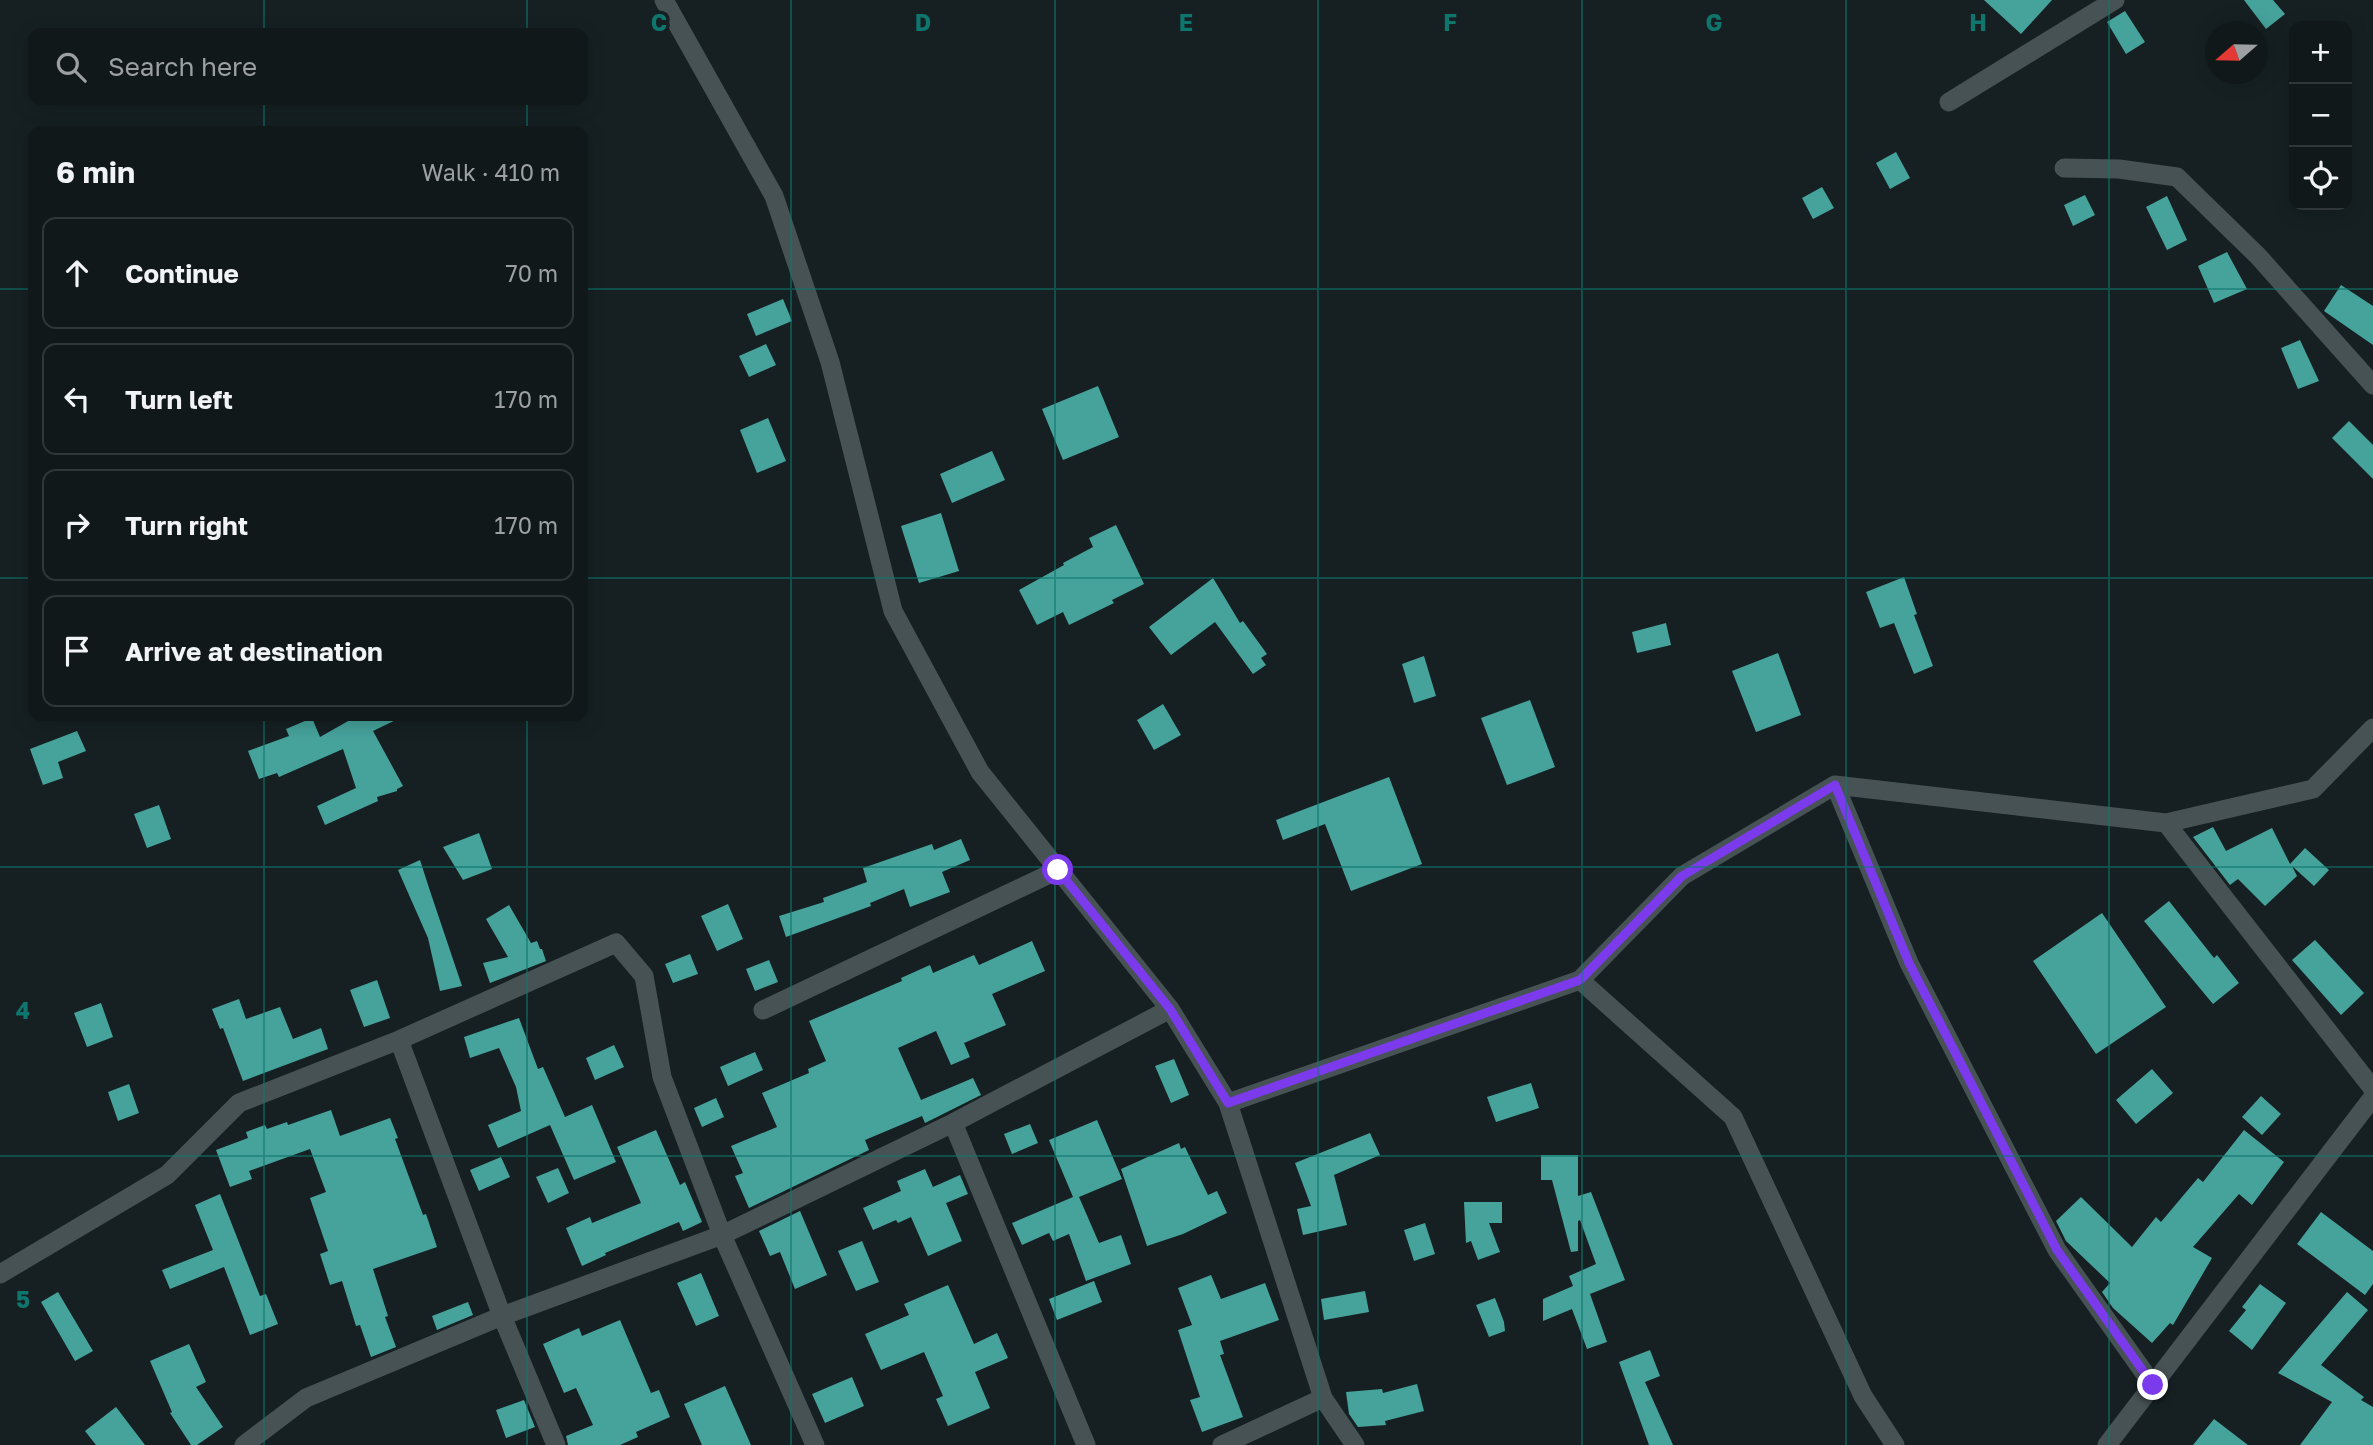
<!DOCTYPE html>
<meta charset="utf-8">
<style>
:root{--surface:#10181a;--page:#1e2527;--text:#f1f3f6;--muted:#9ca0a2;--line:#303739}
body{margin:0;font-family:"Golos Text",sans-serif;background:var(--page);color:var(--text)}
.controls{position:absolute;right:21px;top:21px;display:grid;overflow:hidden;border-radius:14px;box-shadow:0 4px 18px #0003}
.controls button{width:63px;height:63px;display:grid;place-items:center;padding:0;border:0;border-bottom:2px solid var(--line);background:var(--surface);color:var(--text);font:35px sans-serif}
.compass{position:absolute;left:2205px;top:21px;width:63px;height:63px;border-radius:50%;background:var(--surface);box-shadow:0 4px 18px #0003;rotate:250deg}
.stop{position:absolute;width:21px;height:21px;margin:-16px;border:5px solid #7c3aed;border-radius:50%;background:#fff}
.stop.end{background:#7c3aed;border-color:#fff;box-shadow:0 2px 7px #0008}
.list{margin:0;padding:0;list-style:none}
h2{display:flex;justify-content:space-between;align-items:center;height:91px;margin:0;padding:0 28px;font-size:30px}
h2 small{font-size:23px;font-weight:400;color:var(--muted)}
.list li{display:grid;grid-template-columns:46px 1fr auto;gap:21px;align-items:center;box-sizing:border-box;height:112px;margin:0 14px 14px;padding:0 14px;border:2px solid var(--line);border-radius:14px}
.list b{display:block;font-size:26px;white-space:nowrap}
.list em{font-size:23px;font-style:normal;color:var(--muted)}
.icon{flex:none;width:38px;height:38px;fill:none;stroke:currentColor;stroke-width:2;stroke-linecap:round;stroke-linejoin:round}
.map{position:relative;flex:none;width:2373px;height:1445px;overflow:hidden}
.search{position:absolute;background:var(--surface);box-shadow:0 4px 18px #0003;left:28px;top:28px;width:560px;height:77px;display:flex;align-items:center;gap:18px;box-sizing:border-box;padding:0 24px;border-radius:14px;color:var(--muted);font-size:26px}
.panel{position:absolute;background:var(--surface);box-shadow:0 4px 18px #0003;left:28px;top:126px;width:560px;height:595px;border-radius:14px}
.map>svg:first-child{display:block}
</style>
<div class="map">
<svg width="2373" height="1445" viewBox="0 0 2373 1445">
<rect width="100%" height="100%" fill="#162022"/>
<path fill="#46a39c" d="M 1984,0 L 2052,0 L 2021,34 Z
M 2244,0 L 2273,0 L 2285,14 L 2266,29 Z
M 2125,11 L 2145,42 L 2126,54 L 2107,22 Z
M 1896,152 L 1910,178 L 1890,189 L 1876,163 Z
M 1822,187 L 1834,208 L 1813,219 L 1802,198 Z
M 2085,195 L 2095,215 L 2073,226 L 2064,205 Z
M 2167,196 L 2187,240 L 2167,250 L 2146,207 Z
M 2227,252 L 2247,289 L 2214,303 L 2198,266 Z
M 2341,285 L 2373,306 L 2373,345 L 2324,311 Z
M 783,299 L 792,321 L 756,336 L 747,314 Z
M 2300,340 L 2319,381 L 2298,389 L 2281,348 Z
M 766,344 L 776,365 L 749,377 L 739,356 Z
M 1098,386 L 1119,437 L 1063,460 L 1042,409 Z
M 768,418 L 786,461 L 757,473 L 740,430 Z
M 2349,421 L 2373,445 L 2373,479 L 2332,438 Z
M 992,451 L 1005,480 L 952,503 L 940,474 Z
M 941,513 L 959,571 L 919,583 L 901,526 Z
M 1116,525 L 1144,584 L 1112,600 L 1114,603 L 1069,625 L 1063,612 L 1037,625 L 1019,590 L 1064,565 L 1063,563 L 1093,547 L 1089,538 Z
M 1904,577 L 1917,614 L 1914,615 L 1933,666 L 1914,674 L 1894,623 L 1880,628 L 1866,592 Z
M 1213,578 L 1240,623 L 1243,621 L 1267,654 L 1261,658 L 1266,665 L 1253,674 L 1215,622 L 1171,655 L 1149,627 Z
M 1666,623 L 1671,645 L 1637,653 L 1632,632 Z
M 1778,653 L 1801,715 L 1756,732 L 1732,671 Z
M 1424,656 L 1436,696 L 1414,703 L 1402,664 Z
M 1530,700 L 1555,767 L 1507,785 L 1481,718 Z
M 1163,704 L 1181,735 L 1154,750 L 1137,720 Z
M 357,716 L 404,716 L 373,731 L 403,786 L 397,789 L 397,791 L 377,797 L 378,801 L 325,825 L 317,806 L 356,788 L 343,749 L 279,777 L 277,773 L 259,779 L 248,751 L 289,736 L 286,729 L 312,718 L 320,737 Z
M 77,731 L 86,751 L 58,762 L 63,778 L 43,785 L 30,749 Z
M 1389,777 L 1422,864 L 1351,891 L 1325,824 L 1283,840 L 1276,820 Z
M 159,805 L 171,839 L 147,848 L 134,814 Z
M 2213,827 L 2226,851 L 2272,828 L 2290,864 L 2305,848 L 2329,870 L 2314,886 L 2292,866 L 2297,876 L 2265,906 L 2238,879 L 2230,885 L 2193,837 Z
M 479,833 L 492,869 L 463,880 L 443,847 Z
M 961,839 L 970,860 L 942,872 L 950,892 L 910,907 L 904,889 L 870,903 L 871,906 L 786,937 L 779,916 L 824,902 L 823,898 L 867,882 L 863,868 L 932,844 L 934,850 Z
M 420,860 L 430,891 L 462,986 L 440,991 L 428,938 L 398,870 Z
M 2169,901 L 2214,958 L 2217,955 L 2239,983 L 2213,1004 L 2144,921 Z
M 728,904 L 743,939 L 717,951 L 701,916 Z
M 509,905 L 531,943 L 537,941 L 540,949 L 542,949 L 546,961 L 490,983 L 483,963 L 508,957 L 486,919 Z
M 2102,913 L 2166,1007 L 2096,1054 L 2033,961 Z
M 2315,940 L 2364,993 L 2341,1015 L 2292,960 Z
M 1032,941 L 1045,971 L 992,994 L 1006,1025 L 964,1043 L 970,1057 L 951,1065 L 936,1031 L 898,1048 L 921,1100 L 973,1078 L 981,1095 L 925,1123 L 922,1116 L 865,1140 L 869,1150 L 749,1208 L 735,1176 L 743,1173 L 731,1146 L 777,1127 L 762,1093 L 809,1073 L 808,1069 L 826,1061 L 809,1021 L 902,981 L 901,978 L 930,965 L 933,973 L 974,955 L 979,965 Z
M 690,954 L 698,974 L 673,983 L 665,964 Z
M 769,960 L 778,982 L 755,991 L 746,969 Z
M 377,980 L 390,1018 L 364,1027 L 350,990 Z
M 239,999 L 246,1019 L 280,1007 L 293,1039 L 321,1028 L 328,1049 L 243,1081 L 223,1028 L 220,1029 L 212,1009 Z
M 101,1003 L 113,1037 L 87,1047 L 74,1013 Z
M 519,1018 L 538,1069 L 543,1067 L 565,1117 L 592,1105 L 616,1162 L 574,1180 L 550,1125 L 498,1148 L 488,1125 L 521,1111 L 516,1087 L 499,1048 L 470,1058 L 464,1037 Z
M 614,1045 L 624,1067 L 595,1080 L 586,1058 Z
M 755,1052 L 763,1070 L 728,1086 L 720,1067 Z
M 1174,1059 L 1189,1095 L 1171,1103 L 1155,1066 Z
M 2152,1069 L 2173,1093 L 2136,1124 L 2116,1100 Z
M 1531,1083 L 1539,1108 L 1496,1122 L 1487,1097 Z
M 129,1084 L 139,1113 L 118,1121 L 108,1092 Z
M 2261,1096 L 2281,1114 L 2262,1135 L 2242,1117 Z
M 716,1098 L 724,1117 L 702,1127 L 694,1108 Z
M 331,1110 L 340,1136 L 390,1118 L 398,1138 L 395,1139 L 423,1215 L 426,1214 L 437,1247 L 373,1269 L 388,1316 L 385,1317 L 396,1347 L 371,1357 L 360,1325 L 356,1326 L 342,1281 L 330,1285 L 320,1254 L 328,1251 L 310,1198 L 326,1192 L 310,1149 L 249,1171 L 252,1179 L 230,1187 L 216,1150 L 248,1138 L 246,1132 L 265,1125 L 267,1129 L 287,1122 L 288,1125 Z
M 1097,1120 L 1122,1179 L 1079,1197 L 1099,1243 L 1121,1235 L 1131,1264 L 1086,1281 L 1069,1234 L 1053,1241 L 1049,1233 L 1022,1245 L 1012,1223 L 1073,1197 L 1049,1140 Z
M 1030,1124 L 1038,1143 L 1012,1154 L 1004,1134 Z
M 656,1130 L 680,1185 L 685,1182 L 702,1222 L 683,1231 L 679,1222 L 605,1253 L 606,1255 L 582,1266 L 566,1228 L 590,1217 L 592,1223 L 641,1203 L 617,1147 Z
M 2244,1130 L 2284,1162 L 2252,1205 L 2239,1194 L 2193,1247 L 2212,1258 L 2173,1325 L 2170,1323 L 2152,1343 L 2113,1308 L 2102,1292 L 2110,1283 L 2066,1241 L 2056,1221 L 2081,1197 L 2132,1247 L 2156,1217 L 2161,1222 L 2198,1178 L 2203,1182 Z
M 1370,1133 L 1380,1155 L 1334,1175 L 1347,1225 L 1303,1235 L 1297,1209 L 1311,1206 L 1295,1163 Z
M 1179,1143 L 1181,1149 L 1185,1147 L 1208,1195 L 1217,1191 L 1227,1213 L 1183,1234 L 1147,1246 L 1121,1169 Z
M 1541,1155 L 1578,1155 L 1578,1196 L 1591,1192 L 1625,1280 L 1590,1294 L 1607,1342 L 1587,1349 L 1572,1309 L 1543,1321 L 1543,1299 L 1573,1286 L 1569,1276 L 1596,1264 L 1580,1220 L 1578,1221 L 1578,1251 L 1571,1252 L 1552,1180 L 1541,1180 Z
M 501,1157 L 510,1177 L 479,1191 L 470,1170 Z
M 558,1168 L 569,1193 L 548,1203 L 536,1177 Z
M 925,1169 L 933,1187 L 960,1175 L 968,1194 L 946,1203 L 962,1241 L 928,1256 L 911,1217 L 898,1223 L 896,1220 L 873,1230 L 863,1208 L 901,1191 L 897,1181 Z
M 220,1194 L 260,1296 L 266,1294 L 278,1324 L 250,1335 L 224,1267 L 170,1289 L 162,1270 L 213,1250 L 195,1205 Z
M 1464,1202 L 1502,1202 L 1502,1223 L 1489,1223 L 1500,1252 L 1478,1260 L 1471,1241 L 1466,1243 Z
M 800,1211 L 827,1275 L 795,1289 L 780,1252 L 770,1256 L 759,1231 Z
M 2321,1212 L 2373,1251 L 2373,1284 L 2365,1295 L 2297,1244 Z
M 1425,1223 L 1435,1254 L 1414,1261 L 1404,1230 Z
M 862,1241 L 879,1282 L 856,1291 L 838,1251 Z
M 701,1273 L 719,1316 L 696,1326 L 677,1283 Z
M 1211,1275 L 1221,1299 L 1265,1283 L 1279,1320 L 1220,1341 L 1224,1354 L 1220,1355 L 1243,1417 L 1202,1432 L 1190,1400 L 1200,1397 L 1178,1330 L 1192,1325 L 1178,1288 Z
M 1094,1281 L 1102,1302 L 1057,1320 L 1049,1299 Z
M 2260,1284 L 2286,1303 L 2252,1350 L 2229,1331 L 2246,1310 L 2242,1307 Z
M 948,1285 L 974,1344 L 997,1333 L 1008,1358 L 975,1372 L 990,1408 L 948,1426 L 936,1399 L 943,1396 L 924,1352 L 881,1370 L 865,1334 L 909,1315 L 904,1304 Z
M 1365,1291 L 1369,1312 L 1324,1320 L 1321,1299 Z
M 58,1292 L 93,1351 L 75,1361 L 41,1302 Z
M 2347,1292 L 2368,1310 L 2321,1365 L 2364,1397 L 2361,1400 L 2373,1407 L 2373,1445 L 2300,1445 L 2332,1402 L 2278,1373 Z
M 1495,1298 L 1504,1322 L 1505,1331 L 1489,1337 L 1476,1305 Z
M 468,1302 L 473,1315 L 437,1330 L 432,1316 Z
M 620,1320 L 651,1393 L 659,1390 L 670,1417 L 636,1432 L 638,1437 L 620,1445 L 568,1445 L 566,1436 L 593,1425 L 576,1388 L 564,1393 L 543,1344 L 579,1328 L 582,1336 Z
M 189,1344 L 206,1382 L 196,1387 L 223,1427 L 197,1445 L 191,1445 L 170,1413 L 172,1412 L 150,1361 Z
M 1650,1350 L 1660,1376 L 1645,1382 L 1673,1445 L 1649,1445 L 1619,1362 Z
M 852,1377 L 864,1406 L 825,1423 L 812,1394 Z
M 1417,1384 L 1424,1411 L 1385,1421 L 1386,1425 L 1358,1427 L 1349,1414 L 1346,1392 L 1382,1389 L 1383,1393 Z
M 725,1386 L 751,1445 L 702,1445 L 684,1404 Z
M 524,1400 L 535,1427 L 506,1438 L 496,1410 Z
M 116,1407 L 145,1445 L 96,1445 L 85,1431 Z
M 2214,1419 L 2248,1445 L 2193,1445 Z"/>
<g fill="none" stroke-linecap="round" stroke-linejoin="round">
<path stroke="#475254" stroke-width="19" d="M 664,0 L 774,196 L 830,362 L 893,611 L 980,772 L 1170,1009 L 1228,1103 L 1323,1398 L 1355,1445
M 1949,102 L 2115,0
M 2064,168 L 2119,169 L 2177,177 L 2258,256 L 2373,385
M 1835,785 L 1909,963 L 2057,1250 L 2153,1385
M 2166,823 L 2373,1089
M 1580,980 L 1733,1117 L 1863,1396 L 1895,1445
M 763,1010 L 1058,870
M 399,1040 L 502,1316 L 556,1445
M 1228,1103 L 1580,980 L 1682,876 L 1835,785 L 2166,823 L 2313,789 L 2373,728
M 953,1123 L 1086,1445
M 0,1274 L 167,1175 L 239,1103 L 399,1040 L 616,943 L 644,976 L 662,1077 L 722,1235 L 815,1445
M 244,1445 L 306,1398 L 502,1316 L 722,1235 L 953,1123 L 1170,1009
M 1222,1445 L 1323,1398
M 2107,1445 L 2373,1097"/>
</g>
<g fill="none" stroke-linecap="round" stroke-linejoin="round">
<path stroke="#7c3aed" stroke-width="9" d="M 1058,870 L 1170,1009 L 1228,1103 L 1580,980 L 1682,876 L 1835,785 L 1909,963 L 2057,1250 L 2153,1385"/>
</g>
<path fill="none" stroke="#0f766e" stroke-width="2" stroke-opacity="0.55" d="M 264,0 L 264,33M 527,0 L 527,33M 791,0 L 791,1445M 1055,0 L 1055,1445M 1318,0 L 1318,1445M 1582,0 L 1582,1445M 1846,0 L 1846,1445M 2109,0 L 2109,1445M 264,100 L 264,131M 527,100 L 527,131M 0,289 L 33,289M 583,289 L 2373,289M 0,578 L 33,578M 583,578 L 2373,578M 264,716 L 264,1445M 527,716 L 527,1445M 0,867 L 2373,867M 0,1156 L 2373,1156"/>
<g font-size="23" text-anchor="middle" font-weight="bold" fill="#0f766e" stroke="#162022" stroke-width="7" stroke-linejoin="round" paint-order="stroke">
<text x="659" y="31">C</text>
<text x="923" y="31">D</text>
<text x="1186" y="31">E</text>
<text x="1450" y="31">F</text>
<text x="1714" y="31">G</text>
<text x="1978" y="31">H</text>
<text x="23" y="1019">4</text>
<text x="23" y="1308">5</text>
</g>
</svg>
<div class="controls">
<button>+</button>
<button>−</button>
<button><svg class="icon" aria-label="locate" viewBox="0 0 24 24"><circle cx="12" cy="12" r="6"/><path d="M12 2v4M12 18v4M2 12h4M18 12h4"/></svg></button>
</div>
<svg class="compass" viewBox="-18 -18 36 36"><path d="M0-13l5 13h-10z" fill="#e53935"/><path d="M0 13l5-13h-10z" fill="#9ca0a2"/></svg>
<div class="stop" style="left:1058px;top:870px"></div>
<div class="stop end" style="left:2153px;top:1385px"></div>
<div class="search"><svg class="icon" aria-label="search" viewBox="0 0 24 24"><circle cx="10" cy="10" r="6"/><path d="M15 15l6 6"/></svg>Search here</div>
<section class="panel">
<h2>6 min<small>Walk · 410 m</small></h2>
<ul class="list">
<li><svg class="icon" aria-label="ahead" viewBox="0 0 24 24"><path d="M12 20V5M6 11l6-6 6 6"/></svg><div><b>Continue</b></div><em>70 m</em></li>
<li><svg class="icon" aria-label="left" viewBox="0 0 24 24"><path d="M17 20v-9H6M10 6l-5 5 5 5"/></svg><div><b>Turn left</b></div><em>170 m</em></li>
<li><svg class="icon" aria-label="right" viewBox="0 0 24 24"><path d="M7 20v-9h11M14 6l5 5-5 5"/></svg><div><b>Turn right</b></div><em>170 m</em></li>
<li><svg class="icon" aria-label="arrive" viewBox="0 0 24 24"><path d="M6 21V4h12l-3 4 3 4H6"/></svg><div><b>Arrive at destination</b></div></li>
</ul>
</section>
</div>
